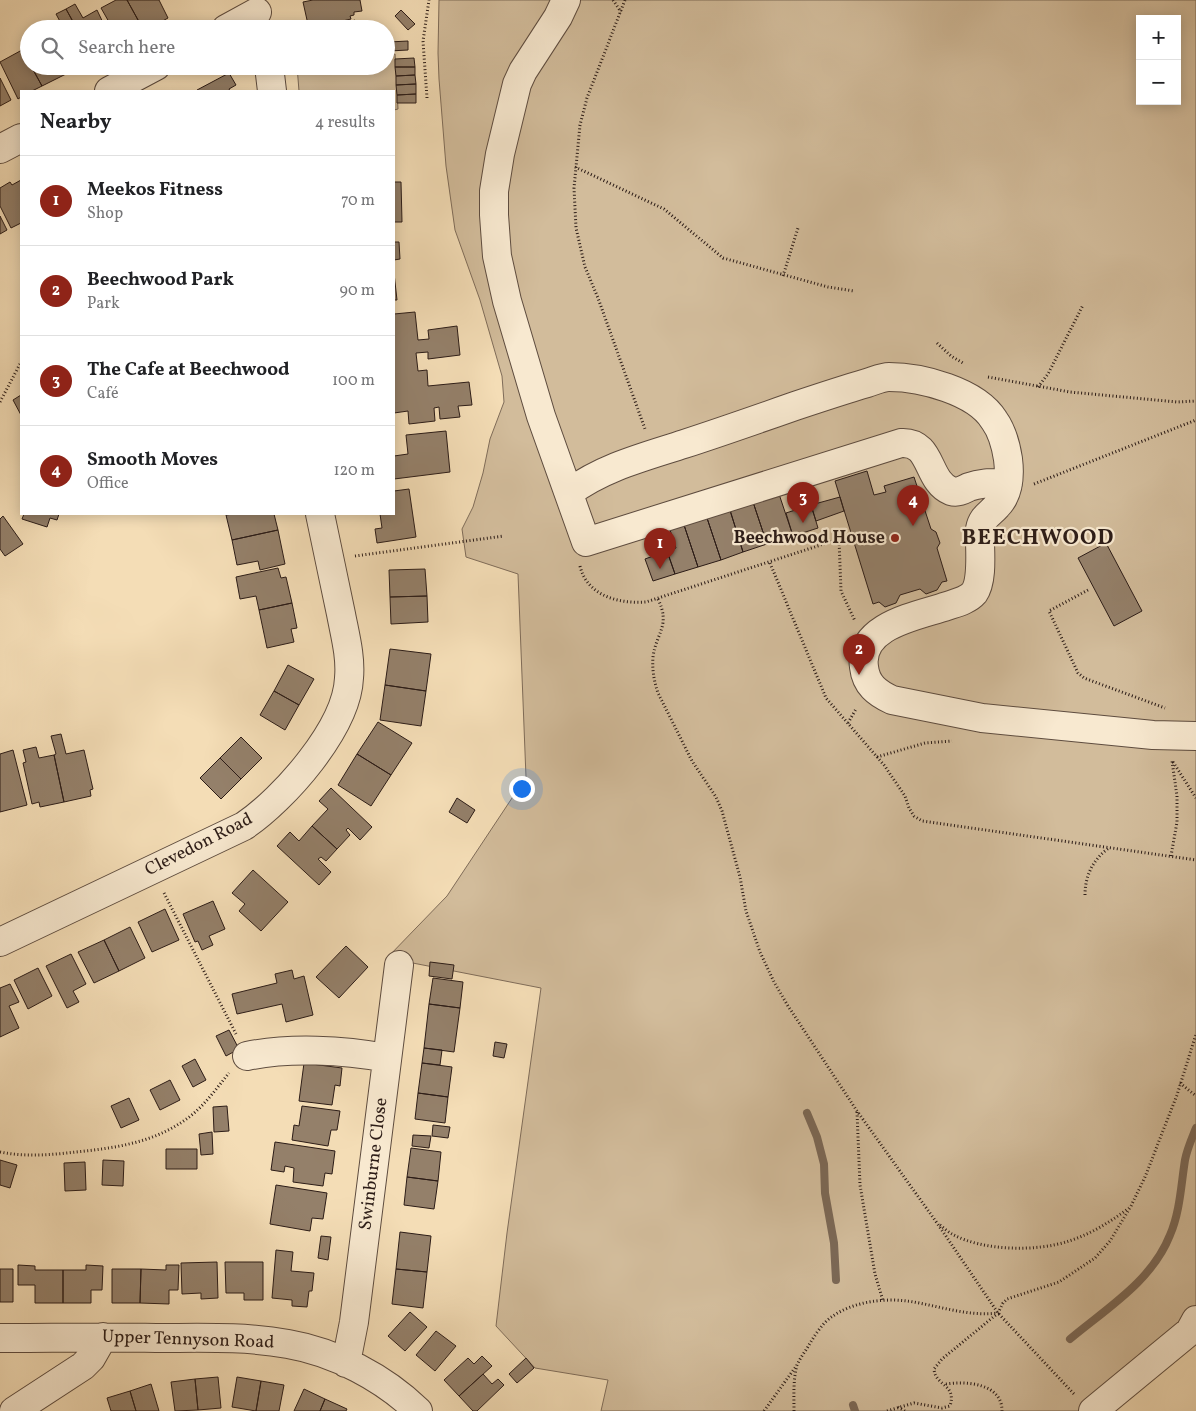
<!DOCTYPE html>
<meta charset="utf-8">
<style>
:root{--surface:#fff;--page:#f6f6f6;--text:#202124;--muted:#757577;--line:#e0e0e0;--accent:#8f2418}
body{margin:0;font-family:Vollkorn,serif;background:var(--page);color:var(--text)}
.controls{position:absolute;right:15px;top:15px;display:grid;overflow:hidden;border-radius:0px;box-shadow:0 2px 12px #0003}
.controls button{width:45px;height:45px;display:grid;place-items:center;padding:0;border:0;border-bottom:1px solid var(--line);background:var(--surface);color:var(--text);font:25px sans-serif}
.you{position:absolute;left:521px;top:788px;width:18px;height:18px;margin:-12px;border:4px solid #fff;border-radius:50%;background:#1a73e8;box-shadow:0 0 0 8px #1a73e833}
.badge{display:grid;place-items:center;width:32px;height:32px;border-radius:50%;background:var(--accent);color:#fff;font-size:16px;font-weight:700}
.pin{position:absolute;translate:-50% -41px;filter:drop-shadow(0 1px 2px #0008)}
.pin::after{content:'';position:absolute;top:26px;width:18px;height:15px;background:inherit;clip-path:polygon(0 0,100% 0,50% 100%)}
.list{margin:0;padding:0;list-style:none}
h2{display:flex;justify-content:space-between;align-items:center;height:65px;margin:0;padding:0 20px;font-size:21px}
h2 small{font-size:16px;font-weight:400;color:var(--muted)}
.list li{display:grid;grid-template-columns:32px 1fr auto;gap:15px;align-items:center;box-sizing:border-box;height:90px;padding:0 20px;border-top:1px solid var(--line)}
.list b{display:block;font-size:19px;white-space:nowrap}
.list p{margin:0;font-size:16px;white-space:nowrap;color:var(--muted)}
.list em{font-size:16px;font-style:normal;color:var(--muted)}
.icon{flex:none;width:28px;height:28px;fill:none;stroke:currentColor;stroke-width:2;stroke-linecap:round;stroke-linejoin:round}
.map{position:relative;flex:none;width:1196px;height:1411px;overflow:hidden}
.search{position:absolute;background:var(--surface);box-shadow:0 2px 12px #0003;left:20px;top:20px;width:375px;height:55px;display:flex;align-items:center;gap:12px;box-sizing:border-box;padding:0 18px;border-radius:28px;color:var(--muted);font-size:19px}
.panel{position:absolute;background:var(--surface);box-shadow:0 2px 12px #0003;left:20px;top:90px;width:375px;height:425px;border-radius:0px}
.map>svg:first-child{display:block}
</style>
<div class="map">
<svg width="1196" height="1411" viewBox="0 0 1196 1411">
<rect width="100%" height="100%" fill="#f4ddb6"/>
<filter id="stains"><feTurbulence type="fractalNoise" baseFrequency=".004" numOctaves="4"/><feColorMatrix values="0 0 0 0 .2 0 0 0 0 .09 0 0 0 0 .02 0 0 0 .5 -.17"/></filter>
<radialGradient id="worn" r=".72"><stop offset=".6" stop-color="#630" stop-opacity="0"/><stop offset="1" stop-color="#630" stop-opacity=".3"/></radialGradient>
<path fill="#d2bc9b" stroke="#7f6c59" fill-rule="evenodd" d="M 439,0 L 1196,0 L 1196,1320 L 1093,1411 L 601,1411 L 608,1380 L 535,1368 L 496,1326 L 507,1233 L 541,988 L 387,958 L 447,896 L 526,777 L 518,574 L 466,557 L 462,529 L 473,507 L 483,473 L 490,439 L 504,402 L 502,376 L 480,300 L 455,230 L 446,166 L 439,79 L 438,53 ZM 1140,19 L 1177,19 L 1177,101 L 1140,101 Z
M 395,54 L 398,109 L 394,110 L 394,91 L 299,91 L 297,66 L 386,66 L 386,55 Z"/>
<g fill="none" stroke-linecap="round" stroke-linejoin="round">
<path stroke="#7b6856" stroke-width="8" d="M 807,1113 L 817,1137 L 824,1164 L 825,1193 L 834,1243 L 836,1280
M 1070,1339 C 1107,1308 1152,1281 1170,1235 C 1180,1212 1181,1185 1185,1160 C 1187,1149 1192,1138 1196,1128
M 853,1405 L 855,1411"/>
</g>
<path fill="#94806a" stroke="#2c1c17" d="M 116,0 L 127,0 L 143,29 L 113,29 L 101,8 Z
M 127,0 L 159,0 L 168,18 L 148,29 L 143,29 Z
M 313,0 L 360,0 L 362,11 L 354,12 L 354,15 L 350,16 L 351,19 L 309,29 L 303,2 Z
M 75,4 L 83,18 L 97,10 L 106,29 L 77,29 L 66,9 Z
M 66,9 L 77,29 L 60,29 L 63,27 L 56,14 Z
M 401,10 L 415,24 L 408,30 L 395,16 Z
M 355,20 L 357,29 L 309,29 L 345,21 L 345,23 Z
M 408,41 L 408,50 L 389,51 L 389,42 Z
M 29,46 L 29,62 L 22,50 Z
M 22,50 L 29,62 L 29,66 L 31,66 L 42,86 L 32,91 L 21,91 L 21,97 L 18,99 L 0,62 Z
M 414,58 L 415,67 L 395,67 L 395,59 Z
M 31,66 L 62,66 L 66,74 L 42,86 Z
M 395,67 L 415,67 L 415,75 L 396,76 Z
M 229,73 L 236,85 L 229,89 L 230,91 L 198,91 L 197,90 Z
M 415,75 L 416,84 L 396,85 L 396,76 Z
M 0,78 L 11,100 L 0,106 Z
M 416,84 L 416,94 L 397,95 L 396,85 Z
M 416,94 L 416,103 L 397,103 L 397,95 Z
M 21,180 L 21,223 L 11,228 L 0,206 L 0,188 L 10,182 L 12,185 Z
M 394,182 L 401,182 L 402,222 L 394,222 Z
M 0,216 L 7,230 L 0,234 Z
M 394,242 L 399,242 L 400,259 L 394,260 Z
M 394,273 L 397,300 L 394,300 Z
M 415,312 L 418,340 L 429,339 L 428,330 L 457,326 L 460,355 L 428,359 L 428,352 L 416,353 L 418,371 L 427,370 L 428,386 L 469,382 L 472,405 L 458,406 L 460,417 L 440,419 L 439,407 L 434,408 L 435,421 L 409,424 L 408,411 L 394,413 L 394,314 Z
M 21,395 L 21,415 L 13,400 Z
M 446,431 L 450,472 L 394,479 L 394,456 L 408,454 L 406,435 Z
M 867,471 L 874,495 L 886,492 L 884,486 L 914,477 L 931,529 L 936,532 L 940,543 L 937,548 L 947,581 L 942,582 L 937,590 L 926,594 L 920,589 L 900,595 L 896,603 L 885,607 L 879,602 L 873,604 L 835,481 Z
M 409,489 L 416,537 L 377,543 L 375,529 L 382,528 L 380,514 L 394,514 L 394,491 Z
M 778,491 L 793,536 L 767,544 L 752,499 Z
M 840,497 L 844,511 L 816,521 L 811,505 Z
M 752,499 L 767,544 L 743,552 L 729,507 Z
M 811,505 L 818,528 L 793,536 L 786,513 Z
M 729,507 L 743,552 L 721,560 L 706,515 Z
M 24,514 L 59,514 L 57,520 L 50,518 L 47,527 L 22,519 Z
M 233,514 L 274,514 L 278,530 L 232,540 L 226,515 Z
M 706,515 L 721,560 L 698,567 L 683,522 Z
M 3,516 L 23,544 L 5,556 L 0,549 L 0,519 Z
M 683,522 L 698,567 L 675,574 L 667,551 L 676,548 L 669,527 Z
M 278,530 L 285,564 L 260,570 L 258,561 L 237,565 L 232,540 Z
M 1106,543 L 1142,611 L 1114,626 L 1078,558 Z
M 667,551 L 675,574 L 653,581 L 645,559 Z
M 278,568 L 281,578 L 286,577 L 292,603 L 259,610 L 256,596 L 240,599 L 236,577 Z
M 425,569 L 427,596 L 390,597 L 389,570 Z
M 427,596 L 428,622 L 391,624 L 390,597 Z
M 292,603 L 297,628 L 291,629 L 294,642 L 267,648 L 259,610 Z
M 390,649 L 431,654 L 426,691 L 385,685 Z
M 288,665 L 314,679 L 299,705 L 274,691 Z
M 385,685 L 426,691 L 421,726 L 380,720 Z
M 274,691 L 299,705 L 285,730 L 260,715 Z
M 378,722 L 412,743 L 391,775 L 357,754 Z
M 61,734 L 66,754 L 84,750 L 93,789 L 90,790 L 91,796 L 64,802 L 54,755 L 56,754 L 51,736 Z
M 241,737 L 262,758 L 241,779 L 220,758 Z
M 36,747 L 39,758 L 54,755 L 64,802 L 40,807 L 39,802 L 32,804 L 23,763 L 26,762 L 23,750 Z
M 13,750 L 27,805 L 0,812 L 0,754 Z
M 357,754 L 391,775 L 371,806 L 338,785 Z
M 220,758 L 241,779 L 221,799 L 200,778 Z
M 331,788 L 372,827 L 360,840 L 348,828 L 346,830 L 350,835 L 337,849 L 312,826 L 328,809 L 319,801 Z
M 457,798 L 475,810 L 467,823 L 449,812 Z
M 312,826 L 337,849 L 326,861 L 321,857 L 318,859 L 331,872 L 319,885 L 277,846 L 290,832 L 299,841 Z
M 253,870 L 288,902 L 261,931 L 239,911 L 245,904 L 232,893 Z
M 213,901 L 225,929 L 209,936 L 213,945 L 202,950 L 198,941 L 195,942 L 183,914 Z
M 165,909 L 179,940 L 152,952 L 138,922 Z
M 130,927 L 145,958 L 119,971 L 104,940 Z
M 104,940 L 119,971 L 94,983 L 78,952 Z
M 346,946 L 368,967 L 339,998 L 316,977 Z
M 71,954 L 86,984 L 73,991 L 79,1002 L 67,1008 L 46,966 Z
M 430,962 L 454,965 L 452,979 L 429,976 Z
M 38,968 L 52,996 L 28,1009 L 14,980 Z
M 292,970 L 294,979 L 304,976 L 313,1015 L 286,1022 L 282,1004 L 237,1014 L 232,994 L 277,983 L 275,974 Z
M 433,978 L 463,982 L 460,1008 L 429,1004 Z
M 10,984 L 19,1002 L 9,1006 L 19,1028 L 0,1037 L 0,988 Z
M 429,1004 L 460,1008 L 454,1052 L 424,1048 Z
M 229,1030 L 239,1049 L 226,1056 L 216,1036 Z
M 495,1042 L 507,1044 L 504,1058 L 493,1056 Z
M 424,1048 L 442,1050 L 440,1065 L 422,1063 Z
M 195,1059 L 206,1080 L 193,1087 L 182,1066 Z
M 304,1063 L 342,1068 L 340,1086 L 335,1085 L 332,1105 L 299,1101 Z
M 422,1063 L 452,1067 L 448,1097 L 418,1093 Z
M 170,1080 L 180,1100 L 160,1110 L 150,1090 Z
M 418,1093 L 448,1097 L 445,1123 L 415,1119 Z
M 129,1098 L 139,1120 L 121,1128 L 111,1106 Z
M 227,1106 L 229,1131 L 214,1132 L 213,1107 Z
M 302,1106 L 340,1111 L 337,1130 L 331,1130 L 328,1146 L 292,1140 L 294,1125 L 299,1126 Z
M 433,1125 L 450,1127 L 448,1138 L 432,1136 Z
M 212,1132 L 213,1154 L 201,1155 L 199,1134 Z
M 413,1135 L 431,1136 L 429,1148 L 412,1146 Z
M 275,1142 L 335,1151 L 332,1174 L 325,1173 L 323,1186 L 293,1182 L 294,1168 L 285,1166 L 284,1172 L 271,1170 Z
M 411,1148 L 441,1152 L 438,1181 L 407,1177 Z
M 166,1149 L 197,1149 L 197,1169 L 166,1169 Z
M 0,1160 L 17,1165 L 10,1188 L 0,1185 Z
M 103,1160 L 124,1161 L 123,1186 L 102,1185 Z
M 85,1162 L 86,1190 L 65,1191 L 64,1163 Z
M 407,1177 L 438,1181 L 434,1209 L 404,1205 Z
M 276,1185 L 327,1193 L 323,1219 L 312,1218 L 310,1231 L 270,1224 Z
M 400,1232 L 431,1236 L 427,1272 L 396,1269 Z
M 321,1236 L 331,1237 L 328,1260 L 318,1258 Z
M 276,1250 L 293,1252 L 291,1271 L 314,1273 L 312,1291 L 309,1291 L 307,1307 L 292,1306 L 292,1300 L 272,1298 Z
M 217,1262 L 218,1298 L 201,1299 L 201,1293 L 182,1294 L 181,1263 Z
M 225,1262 L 263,1262 L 263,1300 L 244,1300 L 244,1293 L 226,1293 Z
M 18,1265 L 35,1266 L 35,1270 L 63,1270 L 63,1303 L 35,1303 L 35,1285 L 18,1285 Z
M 86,1265 L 103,1266 L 102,1290 L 91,1290 L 91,1303 L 63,1303 L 63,1270 L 86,1270 Z
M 166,1265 L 179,1265 L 178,1290 L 169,1290 L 169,1304 L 140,1303 L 141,1269 L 166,1270 Z
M 0,1269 L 13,1269 L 13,1302 L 0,1302 Z
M 112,1269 L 141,1269 L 140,1303 L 112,1303 Z
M 396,1269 L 427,1272 L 423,1308 L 392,1304 Z
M 410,1312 L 427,1327 L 405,1351 L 388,1336 Z
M 436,1331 L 456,1346 L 435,1371 L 416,1355 Z
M 482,1356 L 492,1366 L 459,1396 L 444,1380 L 468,1358 L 474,1364 Z
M 526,1358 L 534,1368 L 517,1383 L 509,1374 Z
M 483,1374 L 492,1384 L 498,1379 L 504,1385 L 477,1411 L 473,1411 L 459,1396 Z
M 218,1377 L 221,1408 L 198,1410 L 195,1379 Z
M 237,1377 L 261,1381 L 256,1411 L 232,1407 Z
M 195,1379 L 198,1410 L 175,1411 L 171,1382 Z
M 261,1381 L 284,1385 L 279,1411 L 256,1411 Z
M 151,1384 L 159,1411 L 136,1411 L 130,1391 Z
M 304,1389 L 325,1399 L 320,1411 L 294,1411 Z
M 130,1391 L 136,1411 L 111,1411 L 107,1398 Z
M 325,1399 L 347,1409 L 346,1411 L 320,1411 Z"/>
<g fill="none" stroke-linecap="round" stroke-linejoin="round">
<g stroke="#5e4c3f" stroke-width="30">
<path id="minor" d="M 566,0 L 558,17 L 523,71 L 517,84 L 500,154 L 494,191 L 494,215 L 497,256 L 507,301 L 541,416 L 586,542 L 901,443 C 933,441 926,481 951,491 C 958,493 963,490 969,487 C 982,482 994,483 1008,483
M 226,29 L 257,12
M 269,66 L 272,91
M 109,91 L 156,66
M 0,149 L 21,138
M 570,492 C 604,467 644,457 684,444 C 721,432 758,419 795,406 C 819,398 843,390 867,383 C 874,381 882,377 889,377 C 921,377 976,391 994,420 C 1002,431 1006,446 1008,459 C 1010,475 1009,494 997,506 C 990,514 982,517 980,529 C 979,545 984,579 974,593 C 968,600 956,603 947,606 C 918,616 858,625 864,667 C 866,685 877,693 892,700 L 982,718 L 1153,735 L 1196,736
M 0,942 L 244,826 C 284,799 347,728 349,678 C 351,657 345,635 341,614 C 334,581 327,547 320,514
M 247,1056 C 290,1047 343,1050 387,1058
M 0,1338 C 52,1338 104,1337 156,1338 C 200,1338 244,1336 288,1344 C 335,1352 384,1378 418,1411
M 346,1363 L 354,1322 L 399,965
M 14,1411 L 83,1366 L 91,1358 L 103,1337
M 1093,1411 L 1190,1331 L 1196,1320"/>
</g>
<path stroke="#2c1c17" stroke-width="3" stroke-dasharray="1 2.5" stroke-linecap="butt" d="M 613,0 L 621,12
M 625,0 L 587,98 L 580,125 L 574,188 L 576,228 L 585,267 L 598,298 L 645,429
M 427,98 L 423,41 L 429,0
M 575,167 L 664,209 L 723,258 L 828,287 L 854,291
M 783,276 L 798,228
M 937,343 L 951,356 L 963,363
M 988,377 L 1070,392 L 1177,402 L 1196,401
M 1038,387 L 1048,374 L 1083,305
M 0,402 L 21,362
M 1034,484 L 1196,420
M 355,556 L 504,536
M 770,563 L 826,698 L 884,765 L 905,796 L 909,808 L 914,816 L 922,821 L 1196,860
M 580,566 C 587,596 619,604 646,602 L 839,539 L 841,591 L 855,621
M 1088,590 L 1049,611 L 1078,673 L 1084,678 L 1092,681 L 1165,708
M 658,599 C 671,626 656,633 653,657 C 652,670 654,681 658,693 L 692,761 L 716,797 L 722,811 L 740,877 L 746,911 L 760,952 L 774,982 L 788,1006 L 857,1111 L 937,1223 L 998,1313 L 1074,1394
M 848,723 L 856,709
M 877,757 L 925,743 L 952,741
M 1173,762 L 1196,798
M 1171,856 L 1177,822 L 1177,796 L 1172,761
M 164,893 L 236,1034
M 1085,895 C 1085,876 1093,859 1109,848
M 1180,1083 L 1196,1096
M 857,1112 L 860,1185 L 875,1274 L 883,1301
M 0,1152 C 25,1157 51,1155 76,1152 C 115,1148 152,1143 185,1120 C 203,1108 216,1089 229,1073
M 940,1225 C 944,1228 948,1232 952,1234 C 982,1251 1037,1252 1069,1241 C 1091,1234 1110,1222 1129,1208
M 946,1384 C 966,1381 1002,1383 1002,1411
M 898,1407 L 905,1411
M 764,1411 L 797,1365
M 794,1411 C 794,1396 793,1380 797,1365 C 800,1358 805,1352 809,1345 C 815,1335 823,1322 833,1316 C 853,1302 883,1298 907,1301 C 937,1305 967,1317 998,1313 L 1003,1303 L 1007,1299 L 1059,1282 L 1095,1258 L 1110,1241 L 1131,1206 L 1145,1177 L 1177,1095 L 1196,1034
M 887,1411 L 914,1403 L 942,1408 L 950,1406 C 957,1384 935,1386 934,1369 L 942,1359 L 997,1314"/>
<use href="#minor" stroke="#f8e9d0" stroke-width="28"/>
</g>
<circle fill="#8f2418" stroke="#f8e9d0" stroke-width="2" cx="895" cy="538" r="5"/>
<g text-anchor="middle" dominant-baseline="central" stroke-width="4.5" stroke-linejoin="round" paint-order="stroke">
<g font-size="18" font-weight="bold" fill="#2c1c17" stroke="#f8e9d0" text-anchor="end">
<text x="885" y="538">Beechwood House</text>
</g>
<g font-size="18" fill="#2c1c17" stroke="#f8e9d0">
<text transform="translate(199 845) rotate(-27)">Clevedon Road</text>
<text transform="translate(374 1164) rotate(-83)">Swinburne Close</text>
<text transform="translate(188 1340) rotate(2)">Upper Tennyson Road</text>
</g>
<g font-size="22" font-weight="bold" letter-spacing="1" fill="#2c1c17" stroke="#f8e9d0">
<text x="1038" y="538">BEECHWOOD</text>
</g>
</g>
<rect width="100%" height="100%" filter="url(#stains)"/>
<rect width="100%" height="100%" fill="url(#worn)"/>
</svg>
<div class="controls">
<button>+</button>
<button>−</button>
</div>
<div class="you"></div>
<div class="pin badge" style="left:660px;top:569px">1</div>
<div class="pin badge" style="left:859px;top:675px">2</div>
<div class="pin badge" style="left:803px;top:523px">3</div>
<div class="pin badge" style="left:913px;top:526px">4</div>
<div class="search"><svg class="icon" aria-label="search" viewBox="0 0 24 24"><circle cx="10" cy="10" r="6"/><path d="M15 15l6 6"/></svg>Search here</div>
<section class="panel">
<h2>Nearby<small>4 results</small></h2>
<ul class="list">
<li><span class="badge">1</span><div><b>Meekos Fitness</b><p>Shop</p></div><em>70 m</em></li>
<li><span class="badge">2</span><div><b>Beechwood Park</b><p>Park</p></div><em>90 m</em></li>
<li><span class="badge">3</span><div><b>The Cafe at Beechwood</b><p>Café</p></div><em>100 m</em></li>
<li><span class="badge">4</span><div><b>Smooth Moves</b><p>Office</p></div><em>120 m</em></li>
</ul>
</section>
</div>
